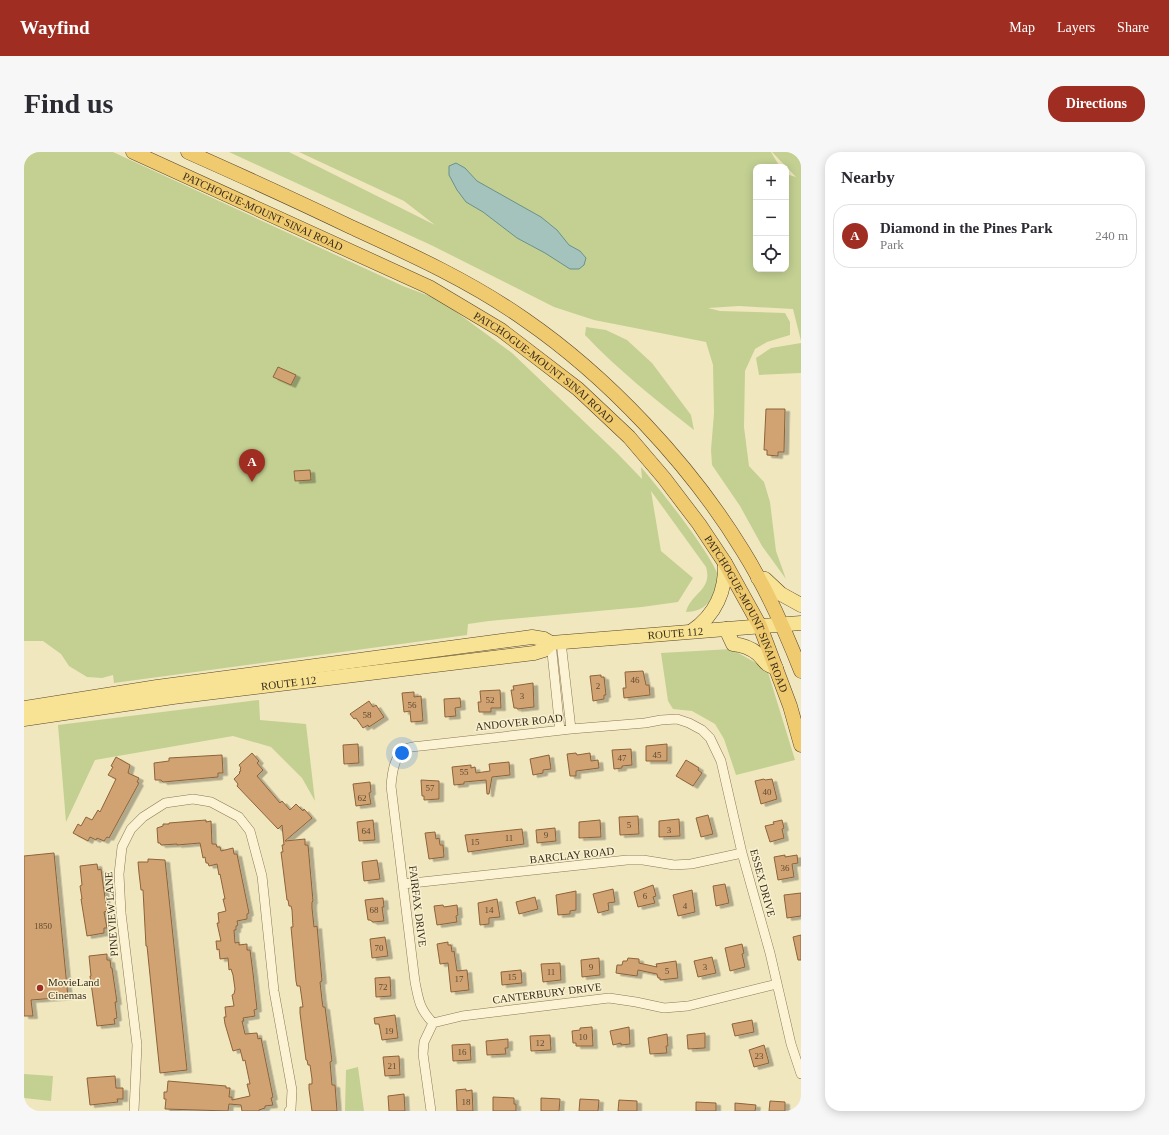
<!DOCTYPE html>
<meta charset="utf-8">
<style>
:root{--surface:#fff;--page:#f7f7f7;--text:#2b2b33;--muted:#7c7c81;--line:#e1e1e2;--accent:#9f2d21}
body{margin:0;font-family:"Times New Roman",serif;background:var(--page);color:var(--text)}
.controls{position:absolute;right:12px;top:12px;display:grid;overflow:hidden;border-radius:8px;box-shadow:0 2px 10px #0003}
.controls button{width:36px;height:36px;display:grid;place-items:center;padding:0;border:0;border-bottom:1px solid var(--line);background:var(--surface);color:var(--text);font:20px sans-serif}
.you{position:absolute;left:378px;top:601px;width:14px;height:14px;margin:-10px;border:3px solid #fff;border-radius:50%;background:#1a73e8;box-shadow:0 0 0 6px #1a73e833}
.badge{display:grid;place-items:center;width:26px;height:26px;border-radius:50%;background:var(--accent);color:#fff;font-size:13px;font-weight:700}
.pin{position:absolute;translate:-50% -33px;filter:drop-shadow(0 1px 2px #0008)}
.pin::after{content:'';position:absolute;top:21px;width:14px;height:12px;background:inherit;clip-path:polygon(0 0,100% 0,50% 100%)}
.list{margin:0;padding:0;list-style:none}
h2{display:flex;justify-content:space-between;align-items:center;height:52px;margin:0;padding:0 16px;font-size:17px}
h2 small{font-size:13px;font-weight:400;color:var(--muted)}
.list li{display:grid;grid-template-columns:26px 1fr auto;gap:12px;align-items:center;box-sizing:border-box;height:64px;margin:0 8px 8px;padding:0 8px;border:1px solid var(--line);border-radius:16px}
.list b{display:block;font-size:15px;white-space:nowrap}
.list p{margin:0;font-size:13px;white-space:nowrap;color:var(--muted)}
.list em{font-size:13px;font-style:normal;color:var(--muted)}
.icon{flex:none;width:22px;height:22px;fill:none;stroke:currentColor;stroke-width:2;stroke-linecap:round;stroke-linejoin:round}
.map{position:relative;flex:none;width:777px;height:959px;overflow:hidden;border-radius:16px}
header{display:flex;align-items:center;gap:24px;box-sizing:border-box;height:56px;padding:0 20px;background:var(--accent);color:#fff}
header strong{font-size:19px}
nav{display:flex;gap:22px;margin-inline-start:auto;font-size:14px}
.intro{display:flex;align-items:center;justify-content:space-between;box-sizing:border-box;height:96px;padding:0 24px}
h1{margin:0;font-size:28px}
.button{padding:10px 18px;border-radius:16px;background:var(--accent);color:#fff;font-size:14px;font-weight:700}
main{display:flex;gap:24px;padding:0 24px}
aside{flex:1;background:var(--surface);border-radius:16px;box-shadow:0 2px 10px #0003}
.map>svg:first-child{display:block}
</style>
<header>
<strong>Wayfind</strong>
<nav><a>Map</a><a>Layers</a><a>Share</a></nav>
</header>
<div class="intro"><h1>Find us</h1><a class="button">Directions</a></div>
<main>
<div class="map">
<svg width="777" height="959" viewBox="0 0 777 959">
<defs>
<filter id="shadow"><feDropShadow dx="4.5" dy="2.5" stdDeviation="0" flood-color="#0004"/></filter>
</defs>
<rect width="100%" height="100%" fill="#f1e7bf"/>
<path fill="#c3d092" d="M 0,0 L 89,0 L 379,134 L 416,148 L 488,201 L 593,301 L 618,327 L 617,315 C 631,331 697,413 695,429 C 695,432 692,435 691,438 C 685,453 679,459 662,460 C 667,441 689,438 682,415 L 627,339 L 637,399 L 669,426 L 654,450 L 618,455 L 465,469 L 444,472 L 443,483 L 90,531 L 89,523 L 78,526 L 63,525 L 45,514 L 37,502 L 19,489 L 0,489 Z
M 205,0 L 265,0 L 411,73 L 380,49 L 275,0 L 747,0 L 756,15 L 732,15 L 732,117 L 762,117 L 762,22 L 772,25 L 748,0 L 772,0 L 777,6 L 777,189 L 769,157 L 715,154 L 684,156 L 696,159 L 761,161 L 766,170 L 766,183 L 743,190 L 731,197 L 721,219 L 720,275 L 725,314 L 740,330 L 746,350 L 752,399 L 762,427 L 738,394 L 716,354 L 688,313 L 687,298 L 690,261 L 689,213 L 682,190 L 570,168 L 530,155 L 409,94 Z
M 562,175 L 582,178 L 603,188 L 628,211 L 667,263 L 670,278 C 632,248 594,218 561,183 Z
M 777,191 L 777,221 L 735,223 L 732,206 L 747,196 Z
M 707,497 L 743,517 L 771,608 L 712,623 L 700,587 L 691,572 L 668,559 L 649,557 L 644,549 L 637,501 Z
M 235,548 L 236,568 L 282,572 L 291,649 L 278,626 L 247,595 L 209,584 L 71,608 L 42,670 L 34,573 Z
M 334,915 L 340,959 L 321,959 L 322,918 Z
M 0,922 L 29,924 L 27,949 L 0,946 Z"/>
<path fill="#a3c3bc" stroke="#69918b" d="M 432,11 L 441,16 L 453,29 L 517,65 L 533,78 L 545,93 L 556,99 L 562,106 L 560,113 L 555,117 L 546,117 L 521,101 L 493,86 L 459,60 L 442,50 L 433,38 L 425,23 L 425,14 Z"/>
<path fill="#d2a372" stroke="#8c633a" filter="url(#shadow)" d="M 254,215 L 272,223 L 267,233 L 249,225 Z
M 742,257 L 761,257 L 760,300 L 754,300 L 754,304 L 743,303 L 743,298 L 740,298 Z
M 286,318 L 287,328 L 271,329 L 270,319 Z
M 619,519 L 622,533 L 625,533 L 626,543 L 600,546 L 599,536 L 602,536 L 601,520 Z
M 577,523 L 577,525 L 580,525 L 582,543 L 580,543 L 580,547 L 569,549 L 566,524 Z
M 509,531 L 510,555 L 493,557 L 493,556 L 490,556 L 487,538 L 490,538 L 489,534 Z
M 476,538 L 477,556 L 467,556 L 467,560 L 455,560 L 454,550 L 457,550 L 456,539 Z
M 390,540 L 390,545 L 397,544 L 399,569 L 387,570 L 386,559 L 380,560 L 378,541 Z
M 436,546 L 437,555 L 431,556 L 432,564 L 421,565 L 420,547 Z
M 345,549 L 349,555 L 352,553 L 360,565 L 345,575 L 344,573 L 339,576 L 332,566 L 330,567 L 326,562 Z
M 334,592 L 335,611 L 320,612 L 319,593 Z
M 643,592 L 643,609 L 622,609 L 622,594 Z
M 607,597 L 608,613 L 598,614 L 598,616 L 590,617 L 588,598 Z
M 228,601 L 235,609 L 233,611 L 239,618 L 233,624 L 256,651 L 258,649 L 266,658 L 272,652 L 279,659 L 280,657 L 288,666 L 261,689 L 281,687 L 281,693 L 284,693 L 289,749 L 288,750 L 288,756 L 290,775 L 293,774 L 298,829 L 296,830 L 298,848 L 299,855 L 301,855 L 308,909 L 306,910 L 308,933 L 311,933 L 313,959 L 288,959 L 285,937 L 285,932 L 288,932 L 288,927 L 286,913 L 284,913 L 283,908 L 282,908 L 276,861 L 276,855 L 279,855 L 276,834 L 273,834 L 272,829 L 267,775 L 269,775 L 268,758 L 267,754 L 265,754 L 264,748 L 263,748 L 257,700 L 259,700 L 258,693 L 260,693 L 258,673 L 254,677 L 213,634 L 214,632 L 210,627 L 216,621 L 215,620 L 217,619 L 216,617 L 217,616 L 215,613 Z
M 552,601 L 553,603 L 566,601 L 567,609 L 574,608 L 575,616 L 552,619 L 552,624 L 546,624 L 543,602 Z
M 198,603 L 199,621 L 194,621 L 194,625 L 139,630 L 137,628 L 131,628 L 130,611 L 145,609 L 145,606 Z
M 525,603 L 527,617 L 519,618 L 519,621 L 509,623 L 506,607 Z
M 92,605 L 106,613 L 104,621 L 115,626 L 113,630 L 115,631 L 85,686 L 83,685 L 80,689 L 73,686 L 72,688 L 66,685 L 64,689 L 49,681 L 54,672 L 57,674 L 62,665 L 68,668 L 74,658 L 76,660 L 92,627 L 84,623 L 89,615 L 87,614 Z
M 662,608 L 675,616 L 674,618 L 678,621 L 669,634 L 652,624 Z
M 485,610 L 486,623 L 468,625 L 465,642 L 463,642 L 462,628 L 440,630 L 440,632 L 430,633 L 428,615 L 447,613 L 447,616 L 451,615 L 452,621 L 466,619 L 465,612 Z
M 740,627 L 741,628 L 748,627 L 753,647 L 737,652 L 731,629 Z
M 397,628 L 415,629 L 415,647 L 400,648 L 400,644 L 398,644 Z
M 346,630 L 347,640 L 345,641 L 347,652 L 332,654 L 329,632 Z
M 684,663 L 689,682 L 677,685 L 672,666 Z
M 614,664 L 615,682 L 596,683 L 595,665 Z
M 655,667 L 656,684 L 635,685 L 635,669 Z
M 182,668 L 182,670 L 187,669 L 188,692 L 192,692 L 193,695 L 196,695 L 197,699 L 209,696 L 210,702 L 213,702 L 225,761 L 223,762 L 223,767 L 213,769 L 214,773 L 212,774 L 212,778 L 210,778 L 211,791 L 215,790 L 215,793 L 223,792 L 223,798 L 226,798 L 229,821 L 233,857 L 230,858 L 231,864 L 219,866 L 220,869 L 218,869 L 221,882 L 233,881 L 234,887 L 237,886 L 249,945 L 247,946 L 249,953 L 241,954 L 241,956 L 235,958 L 235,959 L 218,959 L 217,953 L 205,952 L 204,959 L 141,957 L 142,947 L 140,947 L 140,940 L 143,940 L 144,929 L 202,934 L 202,936 L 206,936 L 205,945 L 208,945 L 208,948 L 226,944 L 223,932 L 226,932 L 221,908 L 219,909 L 216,897 L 209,899 L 201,872 L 200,865 L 202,865 L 201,855 L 210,854 L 208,843 L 210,842 L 211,837 L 209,823 L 207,817 L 205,818 L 204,806 L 196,807 L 195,797 L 193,798 L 192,789 L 197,789 L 193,771 L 195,771 L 194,761 L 202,759 L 199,747 L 201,747 L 196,722 L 195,723 L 193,712 L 185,714 L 184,711 L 182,711 L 181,705 L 179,706 L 176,691 L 153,693 L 153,692 L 137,693 L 136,691 L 134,691 L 133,676 L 139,674 L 139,672 L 145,672 L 145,671 Z
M 349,668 L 351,688 L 335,689 L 333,670 Z
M 576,668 L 577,685 L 555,686 L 555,670 Z
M 758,668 L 760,676 L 758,677 L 760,686 L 746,690 L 741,674 L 750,672 L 749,670 Z
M 531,676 L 532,689 L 513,691 L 512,678 Z
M 498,677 L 500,692 L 444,700 L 441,683 Z
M 411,680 L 412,687 L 415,686 L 416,693 L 419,693 L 420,705 L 405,707 L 401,681 Z
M 30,701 L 44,845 L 7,848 L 9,864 L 0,864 L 0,704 Z
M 761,703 L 761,705 L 773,703 L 774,711 L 768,712 L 770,725 L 754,728 L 750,705 Z
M 124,707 L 141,708 L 163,918 L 136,921 L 123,794 L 122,794 L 119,738 L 117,738 L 115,721 L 114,710 L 124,710 Z
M 353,708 L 356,727 L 340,729 L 338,710 Z
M 73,712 L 74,718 L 77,717 L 79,732 L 83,759 L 80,760 L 83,776 L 80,776 L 80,781 L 63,784 L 57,747 L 58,747 L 56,734 L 58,733 L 56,714 Z
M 701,732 L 705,751 L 692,754 L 689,734 Z
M 629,733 L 632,744 L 629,745 L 631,751 L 614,755 L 610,740 Z
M 589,737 L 591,750 L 584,751 L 585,758 L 574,761 L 569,742 Z
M 668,738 L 671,760 L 654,764 L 649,743 Z
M 552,739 L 552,758 L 546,759 L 546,762 L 534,763 L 532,743 Z
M 777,741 L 777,764 L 763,766 L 760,743 Z
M 511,745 L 514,757 L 495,762 L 492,750 Z
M 359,746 L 360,755 L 358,755 L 360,769 L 349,770 L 346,768 L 344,768 L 341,748 Z
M 473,747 L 476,765 L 465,766 L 465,772 L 456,773 L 454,751 Z
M 419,753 L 420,755 L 433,753 L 434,763 L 432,764 L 433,770 L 413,773 L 410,754 Z
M 777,783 L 777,808 L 774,808 L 769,785 Z
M 361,785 L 364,804 L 348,806 L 346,787 Z
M 424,790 L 424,793 L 427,793 L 428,800 L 430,799 L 433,819 L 443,818 L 445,838 L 427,840 L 424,811 L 416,812 L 413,792 Z
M 718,792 L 720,801 L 718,802 L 721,815 L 706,819 L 701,796 Z
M 83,802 L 83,808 L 86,808 L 87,816 L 88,816 L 93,850 L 91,850 L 93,866 L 90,867 L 91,872 L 73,874 L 66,824 L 67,824 L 65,804 Z
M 688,805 L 692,821 L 674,825 L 670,809 Z
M 575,806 L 576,823 L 558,825 L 557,808 Z
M 604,806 L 615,807 L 615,811 L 633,815 L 632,812 L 652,809 L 654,826 L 636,828 L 636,826 L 634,826 L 633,822 L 614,818 L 613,824 L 592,821 L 593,813 L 598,813 L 599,809 L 603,809 Z
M 536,811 L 537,828 L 519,830 L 517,812 Z
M 497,818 L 498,831 L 478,833 L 477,820 Z
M 366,825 L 367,844 L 352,845 L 351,826 Z
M 371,863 L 374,886 L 358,888 L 355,872 L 351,872 L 350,866 Z
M 728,868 L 730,880 L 711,884 L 708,872 Z
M 568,875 L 569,894 L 552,894 L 552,891 L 549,891 L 548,879 L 556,878 L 556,876 Z
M 605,875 L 606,892 L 597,893 L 597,891 L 589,893 L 586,879 Z
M 681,881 L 681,896 L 664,897 L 663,883 Z
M 643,882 L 644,894 L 642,894 L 643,901 L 626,902 L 624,886 Z
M 526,883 L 527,898 L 507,899 L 506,884 Z
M 484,887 L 484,896 L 481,896 L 482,902 L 463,903 L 462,889 Z
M 446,892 L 447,908 L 429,909 L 428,893 Z
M 740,893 L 745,911 L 730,915 L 725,898 Z
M 375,904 L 376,923 L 361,924 L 359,905 Z
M 91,924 L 92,936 L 99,936 L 99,947 L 93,947 L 94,950 L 66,953 L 63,926 Z
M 442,937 L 442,939 L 448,938 L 449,959 L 433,959 L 432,938 Z
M 380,942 L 381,959 L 365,959 L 364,944 Z
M 469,945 L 490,946 L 490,952 L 492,952 L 492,959 L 469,959 Z
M 517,946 L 536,947 L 535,959 L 517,959 Z
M 556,947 L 575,948 L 574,959 L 555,959 Z
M 595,948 L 613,949 L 613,959 L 594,959 Z
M 746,949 L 761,950 L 761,959 L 745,959 Z
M 672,950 L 692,951 L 692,959 L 672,959 Z
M 711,951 L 732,953 L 731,959 L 711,959 Z"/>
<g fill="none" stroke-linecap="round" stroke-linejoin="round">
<g stroke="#8b7856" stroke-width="10">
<path id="minor" d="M 537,490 L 547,577
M 527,491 L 536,578
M 379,732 L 603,708 L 619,708 L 650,713 L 667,712 L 718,701
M 409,871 C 395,856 395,849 391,830 L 367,634 C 368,622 370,601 384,596 C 388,595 393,594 397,594 L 547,577 L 621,571 L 637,568 L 653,567 L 665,571 L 678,578 L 686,586 L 697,609 L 718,701 L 746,801 L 767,892 L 777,922
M 110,959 L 113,893 L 97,761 L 95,722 L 98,695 L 107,677 L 119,665 L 141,651 L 169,647 L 187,650 L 215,665 L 226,679 L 238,724 L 250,839 L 268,938 L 267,957 L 265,959
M 407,959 L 399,902 L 400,890 L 409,871 L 438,864 L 585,846 L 612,850 L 640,856 L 664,854 L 753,832"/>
</g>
<g stroke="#58452b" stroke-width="15">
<g id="primary">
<path d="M 734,426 L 741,427 L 757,442 L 777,453"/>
<path d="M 702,477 L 709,492 C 718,493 727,496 734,502 C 742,510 740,512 752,516"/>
<path d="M 668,479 C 691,463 702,439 701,411"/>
<path id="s1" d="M 0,556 L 133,535 L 508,485 L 520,487 L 527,491 L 777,471"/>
<path id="s2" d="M 0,567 L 149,545 L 510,501 L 520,498 L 527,491"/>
</g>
</g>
<g stroke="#58452b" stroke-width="15">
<g id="trunk">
<path id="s3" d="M 109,0 L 405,135 L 477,178 L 554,237 L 605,285 L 640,326 L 675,372 L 701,411 L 736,474 L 766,554 L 777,593"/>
<path d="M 164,0 C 218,24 273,49 327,75 C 386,102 446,129 500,167 C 583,224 666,312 719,399 C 742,436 761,478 777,519"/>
</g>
</g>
<use href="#minor" stroke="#fbf3d3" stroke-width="9"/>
<use href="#primary" stroke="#f8e293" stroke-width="14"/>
<use href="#trunk" stroke="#f0ca6e" stroke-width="14"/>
</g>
<circle fill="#9f2d21" stroke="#f8f0cf" stroke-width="1.5" cx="16" cy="836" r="4"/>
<g text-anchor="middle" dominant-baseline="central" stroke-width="3" stroke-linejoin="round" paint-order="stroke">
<g font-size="9" fill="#5f4a32">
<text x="611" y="528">46</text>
<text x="574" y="534">2</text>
<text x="498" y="544">3</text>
<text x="466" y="548">52</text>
<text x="388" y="553">56</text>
<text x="343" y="563">58</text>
<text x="633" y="603">45</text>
<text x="598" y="606">47</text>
<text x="440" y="620">55</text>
<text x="406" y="636">57</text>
<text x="743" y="640">40</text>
<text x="338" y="646">62</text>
<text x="605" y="673">5</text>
<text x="645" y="678">3</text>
<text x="342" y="679">64</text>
<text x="522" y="683">9</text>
<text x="485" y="686">11</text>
<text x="451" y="690">15</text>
<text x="761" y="716">36</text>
<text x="621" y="744">6</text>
<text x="661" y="754">4</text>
<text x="350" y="758">68</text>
<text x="465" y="758">14</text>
<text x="19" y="774">1850</text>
<text x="355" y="796">70</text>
<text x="567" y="815">9</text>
<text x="681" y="815">3</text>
<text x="643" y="819">5</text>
<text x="527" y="820">11</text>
<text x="488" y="825">15</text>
<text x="435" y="827">17</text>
<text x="359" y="835">72</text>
<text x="365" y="879">19</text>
<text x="559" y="885">10</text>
<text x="516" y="891">12</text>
<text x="438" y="900">16</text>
<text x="735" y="904">23</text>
<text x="368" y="914">21</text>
<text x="442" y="950">18</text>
</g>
<g font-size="11" fill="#392d1c" stroke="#f8f0cf">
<text stroke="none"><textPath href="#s3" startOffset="143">PATCHOGUE-MOUNT SINAI ROAD</textPath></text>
<text stroke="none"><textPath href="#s3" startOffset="466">PATCHOGUE-MOUNT SINAI ROAD</textPath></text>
<text stroke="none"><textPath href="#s3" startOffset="790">PATCHOGUE-MOUNT SINAI ROAD</textPath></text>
<text stroke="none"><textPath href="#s1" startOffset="658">ROUTE 112</textPath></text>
<text stroke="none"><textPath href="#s2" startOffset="267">ROUTE 112</textPath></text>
<text transform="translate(495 570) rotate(-6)">ANDOVER ROAD</text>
<text transform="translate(548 703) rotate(-6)">BARCLAY ROAD</text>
<text transform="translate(739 731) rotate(75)">ESSEX DRIVE</text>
<text transform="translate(394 754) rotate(83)">FAIRFAX DRIVE</text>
<text transform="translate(87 762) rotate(-94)">PINEVIEW LANE</text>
<text transform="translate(523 841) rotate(-7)">CANTERBURY DRIVE</text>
</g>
<g font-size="11" fill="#392d1c" stroke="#f8f0cf" text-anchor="start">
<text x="24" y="830">MovieLand<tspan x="24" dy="13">Cinemas</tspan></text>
</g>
</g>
</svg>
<div class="controls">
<button>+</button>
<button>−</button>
<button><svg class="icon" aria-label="locate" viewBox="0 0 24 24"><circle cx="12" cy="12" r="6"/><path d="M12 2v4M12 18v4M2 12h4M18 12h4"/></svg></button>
</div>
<div class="you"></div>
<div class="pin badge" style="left:228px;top:330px">A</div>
</div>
<aside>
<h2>Nearby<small></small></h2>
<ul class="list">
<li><span class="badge">A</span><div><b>Diamond in the Pines Park</b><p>Park</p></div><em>240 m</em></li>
</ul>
</aside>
</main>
